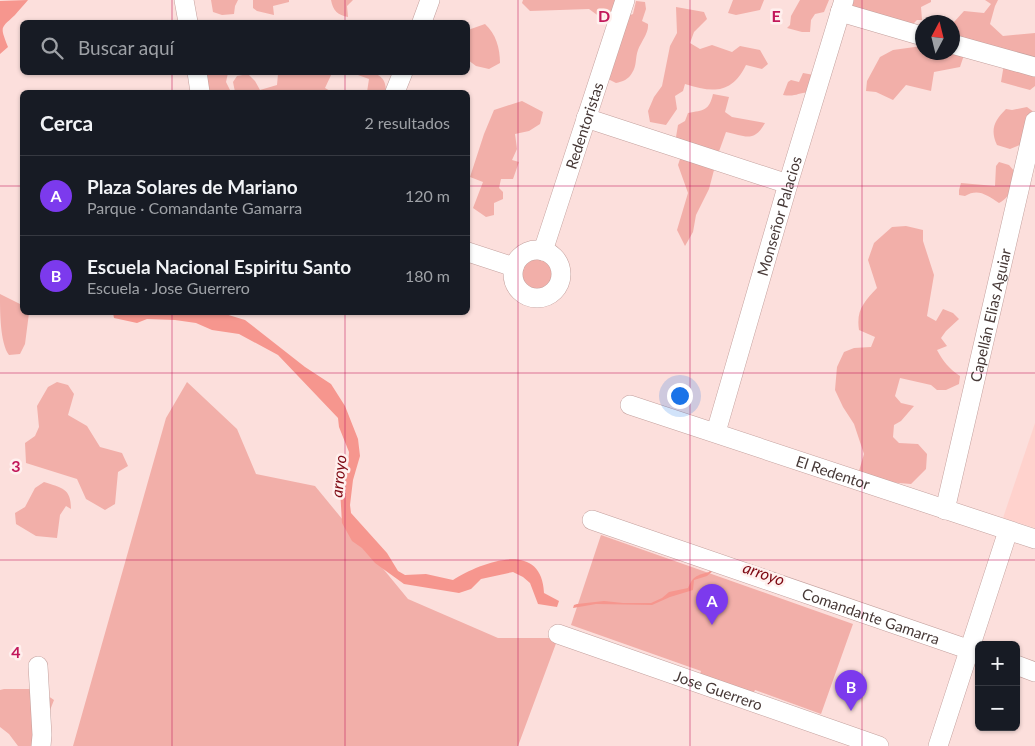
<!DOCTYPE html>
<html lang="es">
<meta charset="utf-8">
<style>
:root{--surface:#171b24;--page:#20242c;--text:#f1f3f6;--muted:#9ea1a6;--line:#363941;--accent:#7c3aed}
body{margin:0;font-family:Lato,sans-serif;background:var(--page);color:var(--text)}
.controls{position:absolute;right:15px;bottom:15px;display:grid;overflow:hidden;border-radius:8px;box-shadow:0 1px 4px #0004}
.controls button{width:45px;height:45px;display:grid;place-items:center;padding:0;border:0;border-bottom:1px solid var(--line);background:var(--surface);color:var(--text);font:25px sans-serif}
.compass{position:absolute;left:915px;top:15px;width:45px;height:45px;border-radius:50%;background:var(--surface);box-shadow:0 1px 4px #0004;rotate:7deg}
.you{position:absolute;left:679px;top:395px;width:18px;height:18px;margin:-12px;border:4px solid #fff;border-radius:50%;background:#1a73e8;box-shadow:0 0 0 8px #1a73e833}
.badge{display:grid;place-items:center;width:32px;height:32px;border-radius:50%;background:var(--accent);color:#fff;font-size:16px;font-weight:700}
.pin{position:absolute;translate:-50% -41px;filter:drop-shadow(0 1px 2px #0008)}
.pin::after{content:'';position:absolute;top:26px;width:18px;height:15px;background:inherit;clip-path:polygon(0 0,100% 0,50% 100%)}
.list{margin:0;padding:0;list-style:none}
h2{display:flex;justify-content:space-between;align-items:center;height:65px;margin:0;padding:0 20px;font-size:21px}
h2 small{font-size:16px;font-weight:400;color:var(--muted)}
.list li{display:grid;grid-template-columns:32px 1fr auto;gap:15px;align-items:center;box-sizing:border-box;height:80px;padding:0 20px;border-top:1px solid var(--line)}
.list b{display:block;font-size:19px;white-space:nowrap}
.list p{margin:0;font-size:16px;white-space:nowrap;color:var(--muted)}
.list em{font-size:16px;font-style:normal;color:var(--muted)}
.icon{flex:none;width:28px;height:28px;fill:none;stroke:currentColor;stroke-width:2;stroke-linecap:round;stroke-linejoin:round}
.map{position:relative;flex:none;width:1035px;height:746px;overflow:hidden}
.search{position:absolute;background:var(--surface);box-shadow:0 1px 4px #0004;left:20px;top:20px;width:450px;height:55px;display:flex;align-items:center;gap:12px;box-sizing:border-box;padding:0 18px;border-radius:8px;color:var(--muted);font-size:19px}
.panel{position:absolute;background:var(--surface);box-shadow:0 1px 4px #0004;left:20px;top:90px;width:450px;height:225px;border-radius:8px}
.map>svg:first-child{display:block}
</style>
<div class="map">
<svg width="1035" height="746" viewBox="0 0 1035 746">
<rect width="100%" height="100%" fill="#fcdfdc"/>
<path fill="#ffd2cd" d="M 1035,423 L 1035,528 L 1003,518 Z"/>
<path fill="#f2afa9" d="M 211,0 L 238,0 L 235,6 L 234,14 L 222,15 L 213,12 Z
M 253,0 L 289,0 L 289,2 L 273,6 L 274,15 L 257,11 L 253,8 Z
M 331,0 L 353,0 L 347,6 L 348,17 C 338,15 333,11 331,0 Z
M 523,0 L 625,0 L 615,12 L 600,17 L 589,9 L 530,11 L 522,3 Z
M 733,0 L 764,0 L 760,10 L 736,15 L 728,13 Z
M 800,0 L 829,0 L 824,12 L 815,14 L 811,20 L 810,32 L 802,32 L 787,28 L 790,25 L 791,16 Z
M 850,0 L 931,0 L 931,2 L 921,7 L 922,20 L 917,20 L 910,27 L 850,6 Z
M 985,0 L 998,0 L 995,6 L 990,24 L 1003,36 L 1035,33 L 1035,86 L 1030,90 L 1001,82 L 1004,64 L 953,41 L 952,22 L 926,22 L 928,17 L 938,18 L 954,22 L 964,11 L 984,13 L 991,4 Z
M 636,1 L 645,2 L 646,9 L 642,21 L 648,24 C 649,33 641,42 638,50 C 635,58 637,66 632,73 C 629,79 622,82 616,83 L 604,77 L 622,18 L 633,14 Z
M 676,7 L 704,12 L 707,19 L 694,32 L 690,43 L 700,49 L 712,45 L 732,52 L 740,46 L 760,50 L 768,64 L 762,69 L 746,65 C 732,94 713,93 685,84 L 683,91 L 675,96 L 677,109 L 666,125 L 650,122 L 648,111 L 654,97 L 662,86 L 670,46 L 677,33 Z
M 485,24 C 496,34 500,48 500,63 L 489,69 L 476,66 L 468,60 L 468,30 Z
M 922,46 L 922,52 L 965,52 L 960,67 L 934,72 L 931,91 L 906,85 L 893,100 L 876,92 L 866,91 L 867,81 L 880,57 L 893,50 Z
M 193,73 L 228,73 L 226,82 L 231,92 L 197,92 Z
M 277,73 L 332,73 L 325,88 L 332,92 L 235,92 L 233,82 L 237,76 L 248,74 L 255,81 L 260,90 L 277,85 L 278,74 Z
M 359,73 C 375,72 386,74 386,92 L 367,92 L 369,79 L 358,75 Z
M 803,73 L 814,75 L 809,92 C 797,93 796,97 783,95 L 788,82 L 791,80 L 799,82 Z
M 713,94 L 729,97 L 725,112 L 732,117 L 765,123 C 754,143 745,136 726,132 L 717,157 L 675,143 L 678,125 L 685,121 L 688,113 C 704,110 709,111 713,94 Z
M 522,101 L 543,112 L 540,124 L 529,131 L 515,134 L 517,149 L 512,160 L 519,162 L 513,179 L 501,179 L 499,188 L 503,192 L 503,199 L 494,203 L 494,215 L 486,217 L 473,208 L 483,182 L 470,177 L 484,134 L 494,110 Z
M 1027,107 L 1035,113 L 1025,143 L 1010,149 L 997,145 C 990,130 994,121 1006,109 L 1012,110 Z
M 681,156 L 710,163 L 714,170 L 709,189 L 696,215 L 693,232 L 685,246 L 677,230 L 688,193 L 678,165 Z
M 999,162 L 1009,165 L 1015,172 C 1012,186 1012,196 999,203 C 987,195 978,188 965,196 L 959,195 L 959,190 L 961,183 L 995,186 L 996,166 Z
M 906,226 L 923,230 L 923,241 L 934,275 L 927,316 L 936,321 L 943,309 L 953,313 L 959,319 L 946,331 L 941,338 L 947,346 L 937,350 C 943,361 949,369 960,376 L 959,384 L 946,390 L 937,390 L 931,385 L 900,378 L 895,396 L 901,403 L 914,406 L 901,421 L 894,425 L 893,437 L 899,443 L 918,444 L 927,454 L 926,469 L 911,484 L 887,482 L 859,471 L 864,454 L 854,424 L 843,407 L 835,390 L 837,367 L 844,352 L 854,348 L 871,347 L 875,337 L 859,330 C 856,310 864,302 877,288 L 868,260 L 874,243 L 892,227 Z
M522 274a15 15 0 1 1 30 0a15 15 0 1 1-30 0Z
M 0,294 L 22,305 L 22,312 L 29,313 L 25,344 L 20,354 L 9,355 C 0,343 0,311 0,294 Z
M 57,382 L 68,385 L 74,394 L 68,415 L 87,426 L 100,447 L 122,453 L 128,466 L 118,472 L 115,504 L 105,510 L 86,499 L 77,479 L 26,463 L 25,443 L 35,436 L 39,427 L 37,406 L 48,387 Z
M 187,382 L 237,429 L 256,474 L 315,486 L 408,599 L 498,638 L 558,638 L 518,746 L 73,746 L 166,418 Z
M 44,482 C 62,488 71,488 71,509 L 66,506 L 60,515 L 57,538 L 36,536 L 16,524 L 15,513 L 25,507 L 35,488 Z
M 601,535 L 853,624 L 821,714 L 755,690 L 751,699 L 698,679 L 701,671 L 571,625 Z
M 4,689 L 38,689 L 54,700 L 36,746 L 18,746 L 9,734 L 0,727 L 0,690 Z"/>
<path fill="#f6968e" d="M 28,0 C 24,5 19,10 15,15 C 0,29 0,26 8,47 L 0,54 L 0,1 Z
M 222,313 L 245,320 L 305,367 L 331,384 L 345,406 L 358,439 L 360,456 L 353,480 L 350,505 L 351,513 L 387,553 L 398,571 L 405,575 L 426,574 L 453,580 C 481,562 542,539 544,593 L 559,601 L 557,607 L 538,604 L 530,583 L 523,577 L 513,572 L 481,579 L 471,589 L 459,593 L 404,584 L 375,563 L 362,548 L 352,541 L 342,523 L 340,489 L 348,466 L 349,452 L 339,427 L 338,418 L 278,355 L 239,334 L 212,330 L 196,323 L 175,320 L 147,319 L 137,323 L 114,318 L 113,313 Z
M 712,567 L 715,569 L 707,576 L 694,580 L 693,590 L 670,597 L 652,605 L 596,604 L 573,608 L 574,605 L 577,604 L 604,601 L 623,603 L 651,603 L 662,598 L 669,592 L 688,588 C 694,575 696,576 709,572 Z"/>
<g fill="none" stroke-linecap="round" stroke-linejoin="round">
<g stroke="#c3a09d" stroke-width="20">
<g id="minor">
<path d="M 184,0 L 188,22"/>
<path d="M 840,12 L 922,36"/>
<path d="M 422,22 L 430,0"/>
<path d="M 952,44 L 1035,67"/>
<path d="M 197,72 L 200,92"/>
<path d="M 395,92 L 403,72"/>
<path d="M 586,118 L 788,184"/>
<circle cx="537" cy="274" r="24"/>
<path id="s1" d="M 543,251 L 625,0"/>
<path d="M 468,252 L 514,267"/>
<path id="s2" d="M 630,405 L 1035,539"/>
<path id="s3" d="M 716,432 L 788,184 L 844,0"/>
<path id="s4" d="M 945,510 L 1035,121"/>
<path id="s5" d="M 592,520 L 979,653"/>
<path id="s6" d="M 558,634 L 879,746"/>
<path d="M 1016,665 L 1035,672"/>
<path d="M 38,666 L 42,735 L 41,746"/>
<path d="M 938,746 L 1008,531"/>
</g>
</g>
<use href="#minor" stroke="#fff" stroke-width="19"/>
</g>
<path fill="none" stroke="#c2185b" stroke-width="1" stroke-opacity="0.55" d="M 172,0 L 172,22M 345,0 L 345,22M 518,0 L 518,746M 690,0 L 690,746M 862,0 L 862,746M 172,72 L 172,92M 345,72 L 345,92M 0,186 L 22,186M 468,186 L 1035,186M 172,312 L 172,746M 345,312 L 345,746M 0,373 L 1035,373M 0,560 L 1035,560"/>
<g text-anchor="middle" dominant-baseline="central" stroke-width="5" stroke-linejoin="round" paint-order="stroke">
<g font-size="15" fill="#463836" stroke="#fff0ee">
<text stroke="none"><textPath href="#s1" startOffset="132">Redentoristas</textPath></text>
<text stroke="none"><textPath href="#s3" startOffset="225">Monseñor Palacios</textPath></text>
<text stroke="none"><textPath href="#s4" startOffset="200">Capellán Elias Aguiar</textPath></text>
<text stroke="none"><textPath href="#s2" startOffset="214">El Redentor</textPath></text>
<text stroke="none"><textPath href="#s5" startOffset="295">Comandante Gamarra</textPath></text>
<text stroke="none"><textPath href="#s6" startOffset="170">Jose Guerrero</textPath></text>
</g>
<g font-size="16" font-style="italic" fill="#7d0812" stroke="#fff0ee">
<text transform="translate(338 476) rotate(-84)">arroyo</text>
<text transform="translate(764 573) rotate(19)">arroyo</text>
</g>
</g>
<g font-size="16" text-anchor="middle" font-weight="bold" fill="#c2185b" stroke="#fff0ee" stroke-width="5" stroke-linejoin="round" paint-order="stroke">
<text x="604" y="22">D</text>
<text x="776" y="22">E</text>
<text x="16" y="472">3</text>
<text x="16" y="658">4</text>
</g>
</svg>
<div class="controls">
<button>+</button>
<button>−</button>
</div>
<svg class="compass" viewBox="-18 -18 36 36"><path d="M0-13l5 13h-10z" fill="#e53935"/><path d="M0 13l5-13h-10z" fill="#9ea1a6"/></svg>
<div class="you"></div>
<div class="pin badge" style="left:712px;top:625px">A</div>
<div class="pin badge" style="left:851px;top:711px">B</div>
<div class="search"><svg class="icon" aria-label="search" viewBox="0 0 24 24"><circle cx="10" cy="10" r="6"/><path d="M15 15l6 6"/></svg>Buscar aquí</div>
<section class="panel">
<h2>Cerca<small>2 resultados</small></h2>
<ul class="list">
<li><span class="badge">A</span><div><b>Plaza Solares de Mariano</b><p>Parque · Comandante Gamarra</p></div><em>120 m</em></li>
<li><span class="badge">B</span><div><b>Escuela Nacional Espiritu Santo</b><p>Escuela · Jose Guerrero</p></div><em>180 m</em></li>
</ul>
</section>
</div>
